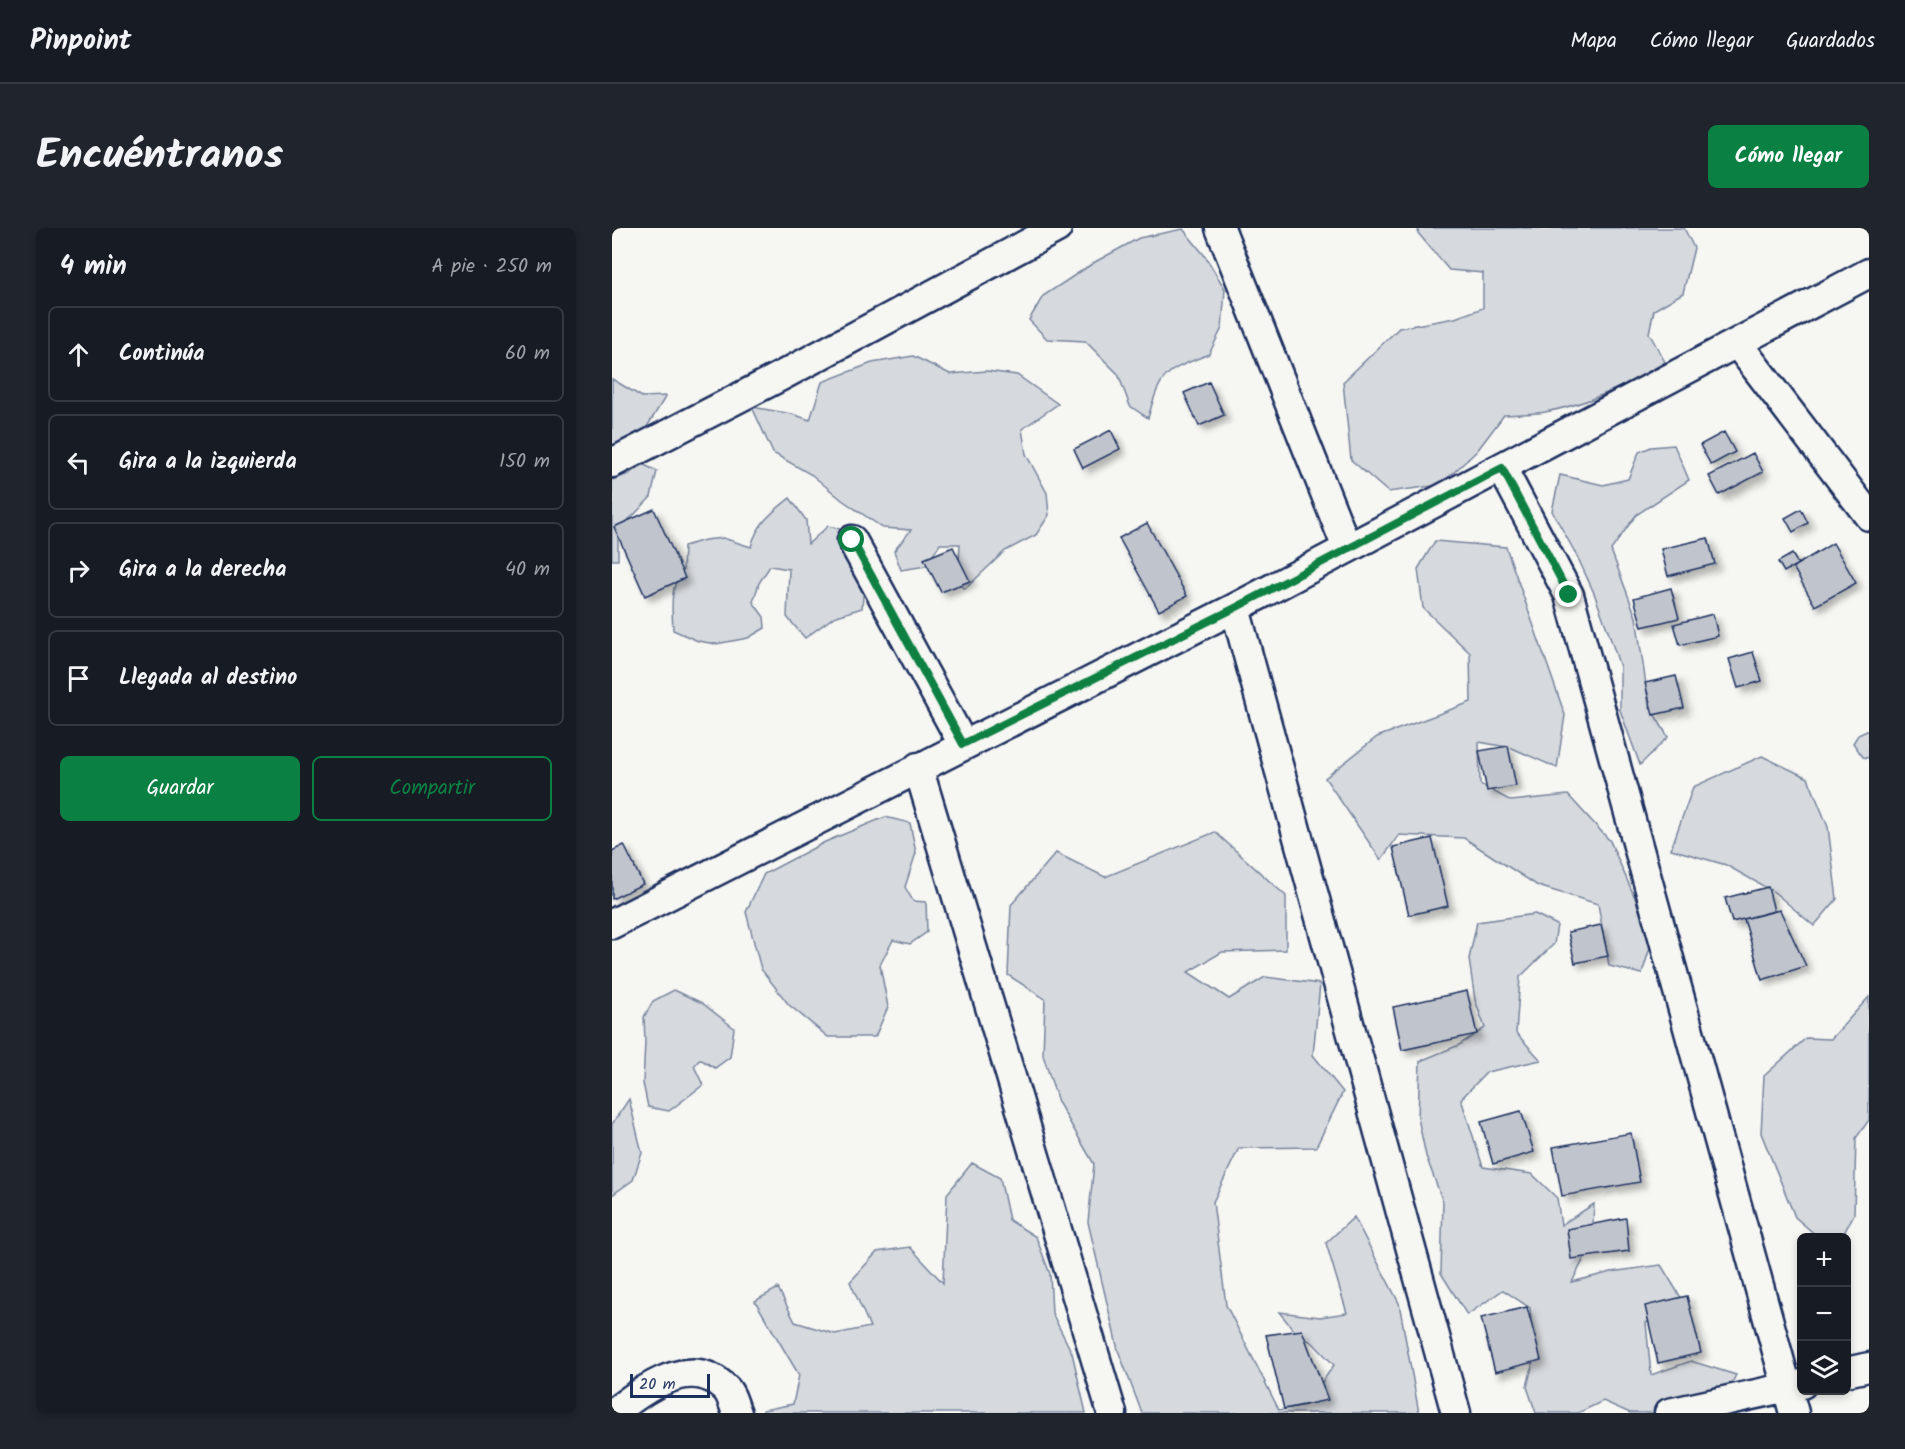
<!DOCTYPE html>
<html lang="es">
<meta charset="utf-8">
<style>
:root{--surface:#171b24;--page:#20242c;--text:#f1f3f6;--muted:#9ea1a6;--line:#363941;--accent:#0b8043}
body{margin:0;font-family:Kalam,sans-serif;background:var(--page);color:var(--text)}
.controls{position:absolute;right:18px;bottom:18px;display:grid;overflow:hidden;border-radius:9px;box-shadow:0 3px 9px #0003}
.controls button{width:54px;height:54px;display:grid;place-items:center;padding:0;border:0;border-bottom:2px solid var(--line);background:var(--surface);color:var(--text);font:30px sans-serif}
.scale{position:absolute;left:18px;bottom:15px;width:80px;box-sizing:border-box;padding-left:6px;border:3px solid #1b2f5e;border-top:0;font-size:16px;line-height:21px;white-space:nowrap;color:#1b2f5e;-webkit-text-stroke:4px #f6f6f2;paint-order:stroke}
.stop{position:absolute;width:18px;height:18px;margin:-14px;border:4px solid #0b8043;border-radius:50%;background:#fff}
.stop.end{background:#0b8043;border-color:#fff;box-shadow:0 2px 6px #0008}
.list{margin:0;padding:0;list-style:none}
h2{display:flex;justify-content:space-between;align-items:center;height:78px;margin:0;padding:0 24px;font-size:26px}
h2 small{font-size:20px;font-weight:400;color:var(--muted)}
.list li{display:grid;grid-template-columns:39px 1fr auto;gap:18px;align-items:center;box-sizing:border-box;height:96px;margin:0 12px 12px;padding:0 12px;border:2px solid var(--line);border-radius:9px}
.list b{display:block;font-size:22px;white-space:nowrap}
.list em{font-size:20px;font-style:normal;color:var(--muted)}
.actions{display:flex;gap:12px;padding:18px 24px}
.actions a{flex:1;padding:14px 0;border:2px solid var(--accent);border-radius:9px;text-align:center;font-size:21px;color:var(--accent)}
.actions .main{background:var(--accent);color:#fff}
.icon{flex:none;width:33px;height:33px;fill:none;stroke:currentColor;stroke-width:2;stroke-linecap:round;stroke-linejoin:round}
.map{position:relative;flex:none;width:1257px;height:1185px;overflow:hidden;border-radius:9px}
header{display:flex;align-items:center;gap:36px;box-sizing:border-box;height:84px;padding:0 30px;background:var(--surface);border-bottom:2px solid var(--line)}
header strong{font-size:28px}
nav{display:flex;gap:33px;margin-inline-start:auto;font-size:21px}
.intro{display:flex;align-items:center;justify-content:space-between;box-sizing:border-box;height:144px;padding:0 36px}
h1{margin:0;font-size:42px}
.button{padding:15px 27px;border-radius:9px;background:var(--accent);color:#fff;font-size:21px;font-weight:700}
main{display:flex;gap:36px;padding:0 36px}
aside{flex:1;background:var(--surface);border-radius:9px;box-shadow:0 3px 9px #0003}
.map>svg:first-child{display:block}
</style>
<header>
<strong>Pinpoint</strong>
<nav><a>Mapa</a><a>Cómo llegar</a><a>Guardados</a></nav>
</header>
<div class="intro"><h1>Encuéntranos</h1><a class="button">Cómo llegar</a></div>
<main>
<aside>
<h2>4 min<small>A pie · 250 m</small></h2>
<ul class="list">
<li><svg class="icon" aria-label="ahead" viewBox="0 0 24 24"><path d="M12 20V5M6 11l6-6 6 6"/></svg><div><b>Continúa</b></div><em>60 m</em></li>
<li><svg class="icon" aria-label="left" viewBox="0 0 24 24"><path d="M17 20v-9H6M10 6l-5 5 5 5"/></svg><div><b>Gira a la izquierda</b></div><em>150 m</em></li>
<li><svg class="icon" aria-label="right" viewBox="0 0 24 24"><path d="M7 20v-9h11M14 6l5 5-5 5"/></svg><div><b>Gira a la derecha</b></div><em>40 m</em></li>
<li><svg class="icon" aria-label="arrive" viewBox="0 0 24 24"><path d="M6 21V4h12l-3 4 3 4H6"/></svg><div><b>Llegada al destino</b></div></li>
</ul>
<div class="actions"><a class="main">Guardar</a><a>Compartir</a></div>
</aside>
<div class="map">
<svg width="1257" height="1185" viewBox="0 0 1257 1185">
<defs>
<filter id="shadow"><feDropShadow dx="5.5" dy="5.5" stdDeviation="3" flood-color="#0004"/></filter>
</defs>
<rect width="100%" height="100%" fill="#f6f6f2"/>
<filter id="ink" filterUnits="userSpaceOnUse"><feTurbulence type="fractalNoise" baseFrequency=".0167" numOctaves="2"/><feDisplacementMap in="SourceGraphic" scale="12" xChannelSelector="R" yChannelSelector="G"/><feConvolveMatrix kernelMatrix="1 2 1 2 8 2 1 2 1" color-interpolation-filters="sRGB"/></filter>
<g filter="url(#ink)">
<path fill="#d6d9dd" stroke="#78849e" stroke-width="1.5" d="M 807,0 L 1072,0 L 1082,20 L 1071,65 L 1042,82 L 1037,105 L 1053,134 C 1017,157 976,176 933,184 C 920,186 905,186 892,187 L 865,223 L 828,257 L 776,264 L 739,232 L 731,154 L 787,100 L 843,90 L 871,80 L 871,45 L 837,42 L 806,5 Z
M 571,1 L 593,28 L 613,61 L 610,100 L 597,126 C 553,144 549,143 536,190 L 518,178 L 506,146 L 473,113 L 435,111 L 417,92 L 431,68 L 483,34 L 527,10 Z
M 301,128 L 338,146 L 375,143 L 405,147 L 446,176 L 410,201 L 414,226 L 435,265 L 437,287 L 424,307 L 393,323 L 353,361 L 338,350 L 347,335 L 348,316 L 328,316 L 314,338 L 289,342 L 282,323 L 299,302 L 271,300 L 230,272 L 200,247 L 161,225 L 140,179 L 180,186 L 198,192 L 210,154 L 260,135 Z
M 0,151 L 30,169 L 54,168 L 33,202 L 0,218 Z
M 1062,217 L 1077,252 L 1024,287 L 999,322 L 1024,389 L 1037,477 L 1056,509 L 1028,537 L 1008,482 L 1008,439 L 997,406 L 982,365 L 965,328 L 940,283 L 948,247 L 991,257 L 1016,251 L 1027,224 L 1039,219 Z
M 30,236 L 45,243 L 39,269 L 21,288 L 6,299 L 6,332 L 0,332 L 0,252 L 17,246 Z
M 178,270 L 194,292 L 196,316 L 216,298 L 239,304 L 255,323 L 250,380 L 222,389 L 193,410 L 175,389 L 177,341 L 158,338 L 147,355 L 141,374 L 152,389 L 153,400 L 136,410 L 104,416 L 86,413 L 61,402 C 60,381 57,358 71,343 L 72,318 L 93,312 L 111,310 L 139,319 C 145,296 159,285 178,270 Z
M 823,313 L 894,319 L 953,487 L 945,540 L 900,520 L 867,514 L 868,556 L 899,573 L 956,567 L 998,613 L 1023,670 L 1039,716 L 1030,746 L 997,738 L 986,676 L 926,658 L 852,610 L 787,607 L 769,632 L 713,550 L 765,509 L 859,474 L 858,425 L 811,380 L 806,341 Z
M 1257,502 L 1257,530 L 1251,529 L 1241,515 L 1246,507 Z
M 1150,528 L 1196,550 L 1216,599 L 1225,671 L 1202,698 L 1162,664 L 1114,637 L 1059,621 L 1081,559 Z
M 273,589 L 298,595 L 304,625 L 293,659 L 301,673 L 314,674 L 315,704 L 298,716 L 281,712 L 268,737 L 276,779 L 263,809 L 216,809 L 177,777 L 149,741 L 134,684 L 152,646 L 213,614 Z
M 603,604 L 674,668 L 674,722 L 610,724 L 576,744 L 617,771 L 653,749 L 708,756 L 701,827 L 731,864 L 704,919 L 627,920 L 601,974 L 614,1077 L 667,1182 L 694,1177 L 722,1137 L 701,1115 L 685,1106 L 667,1084 L 708,1089 L 735,1085 L 714,1015 L 742,989 L 787,1075 L 807,1185 L 530,1185 L 506,1122 L 476,994 L 482,936 L 446,874 L 431,827 L 433,771 L 396,747 L 399,677 L 444,625 L 493,649 Z
M 923,686 L 945,697 L 942,716 L 908,749 L 904,805 L 929,832 L 875,844 L 849,871 L 871,939 L 920,946 L 945,970 L 949,997 L 982,976 L 980,1015 L 960,1054 L 999,1044 L 1049,1037 L 1071,1073 L 1034,1095 L 1039,1147 L 1079,1133 L 1124,1147 L 1105,1185 L 1018,1185 L 991,1173 L 966,1185 L 924,1185 L 915,1159 L 922,1130 L 918,1080 L 891,1062 L 855,1087 L 829,1045 L 831,974 L 814,928 L 806,890 L 808,833 L 847,817 L 873,800 L 863,772 L 857,731 L 865,694 Z
M 62,762 L 90,775 L 122,800 L 118,829 L 103,840 L 88,831 L 82,838 L 91,857 L 57,883 L 36,879 L 31,855 L 33,814 L 32,789 L 41,773 Z
M 1257,769 L 1257,892 L 1244,910 L 1242,986 L 1230,1009 L 1206,1009 L 1183,989 L 1149,905 L 1152,848 L 1194,810 L 1219,811 Z
M 17,871 L 30,925 L 21,952 L 0,967 L 0,896 Z
M 360,935 L 388,950 L 397,992 L 424,1009 L 438,1046 L 440,1085 L 460,1125 L 474,1185 L 151,1185 L 151,1182 L 181,1176 L 187,1147 L 143,1073 L 166,1060 L 183,1094 L 223,1106 L 258,1099 L 238,1054 L 265,1024 L 298,1019 L 331,1055 L 335,966 Z"/>
<path fill="#c0c4cd" stroke="#1b2f5e" stroke-width="1.5" filter="url(#shadow)" d="M 597,154 L 612,187 L 587,198 L 572,165 Z
M 499,202 L 508,221 L 471,240 L 462,221 Z
M 1112,204 L 1123,224 L 1099,237 L 1088,217 Z
M 1141,225 L 1151,244 L 1107,267 L 1097,248 Z
M 42,281 L 73,350 L 33,368 L 2,299 Z
M 1189,281 L 1196,295 L 1181,304 L 1173,290 Z
M 535,295 L 575,368 L 547,383 L 507,310 Z
M 1096,310 L 1103,336 L 1056,348 L 1049,321 Z
M 1221,315 L 1244,355 L 1203,378 L 1181,339 Z
M 341,319 L 358,353 L 329,364 L 312,331 Z
M 1180,326 L 1186,336 L 1172,344 L 1166,334 Z
M 1059,360 L 1067,390 L 1030,399 L 1022,370 Z
M 1101,386 L 1106,408 L 1068,417 L 1062,396 Z
M 1141,424 L 1150,453 L 1126,460 L 1117,431 Z
M 1064,448 L 1072,480 L 1041,487 L 1033,455 Z
M 896,518 L 904,558 L 875,563 L 867,523 Z
M 820,610 L 836,678 L 797,687 L 781,619 Z
M 12,617 L 31,656 L 0,671 L 0,623 Z
M 1156,659 L 1162,683 L 1120,694 L 1113,670 Z
M 1168,682 L 1194,738 L 1150,752 L 1132,691 Z
M 989,697 L 996,728 L 963,735 L 956,704 Z
M 855,763 L 865,806 L 790,822 L 781,779 Z
M 909,883 L 922,924 L 881,936 L 869,894 Z
M 1019,905 L 1028,954 L 950,968 L 941,919 Z
M 1014,990 L 1017,1023 L 959,1031 L 955,1001 Z
M 1075,1068 L 1089,1125 L 1046,1135 L 1033,1078 Z
M 915,1079 L 929,1132 L 883,1144 L 869,1090 Z
M 690,1102 L 716,1172 L 672,1181 L 654,1107 Z"/>
<g fill="none" stroke-linecap="round" stroke-linejoin="round">
<g stroke="#1b2f5e" stroke-width="33">
<path id="street" d="M 608,0 L 735,320
M 1125,115 L 1257,288
M 0,235 L 169,148 L 445,0
M 890,240 L 957,367 L 1182,1185
M 240,312 L 351,516
M 623,380 L 844,1185
M 306,539 L 500,1185
M 0,696 L 623,380 L 1257,45
M 1234,1144 L 1257,1139
M 1,1185 C 31,1162 79,1125 113,1160 C 119,1165 122,1178 125,1185
M 1057,1185 L 1190,1156"/>
</g>
<use href="#street" stroke="#f6f6f2" stroke-width="28"/>
</g>
</g>
<g fill="none" stroke-linecap="round" stroke-linejoin="round" filter="url(#ink)">
<path stroke="#0b8043" stroke-width="8" d="M 240,312 L 351,516 L 623,380 L 890,240 L 957,367"/>
</g>
</svg>
<div class="controls">
<button>+</button>
<button>−</button>
<button><svg class="icon" aria-label="layers" viewBox="0 0 24 24"><path d="M12 4l9 5-9 5-9-5zM3 14l9 5 9-5"/></svg></button>
</div>
<div class="scale">20 m</div>
<div class="stop" style="left:240px;top:312px"></div>
<div class="stop end" style="left:957px;top:367px"></div>
</div>
</main>
